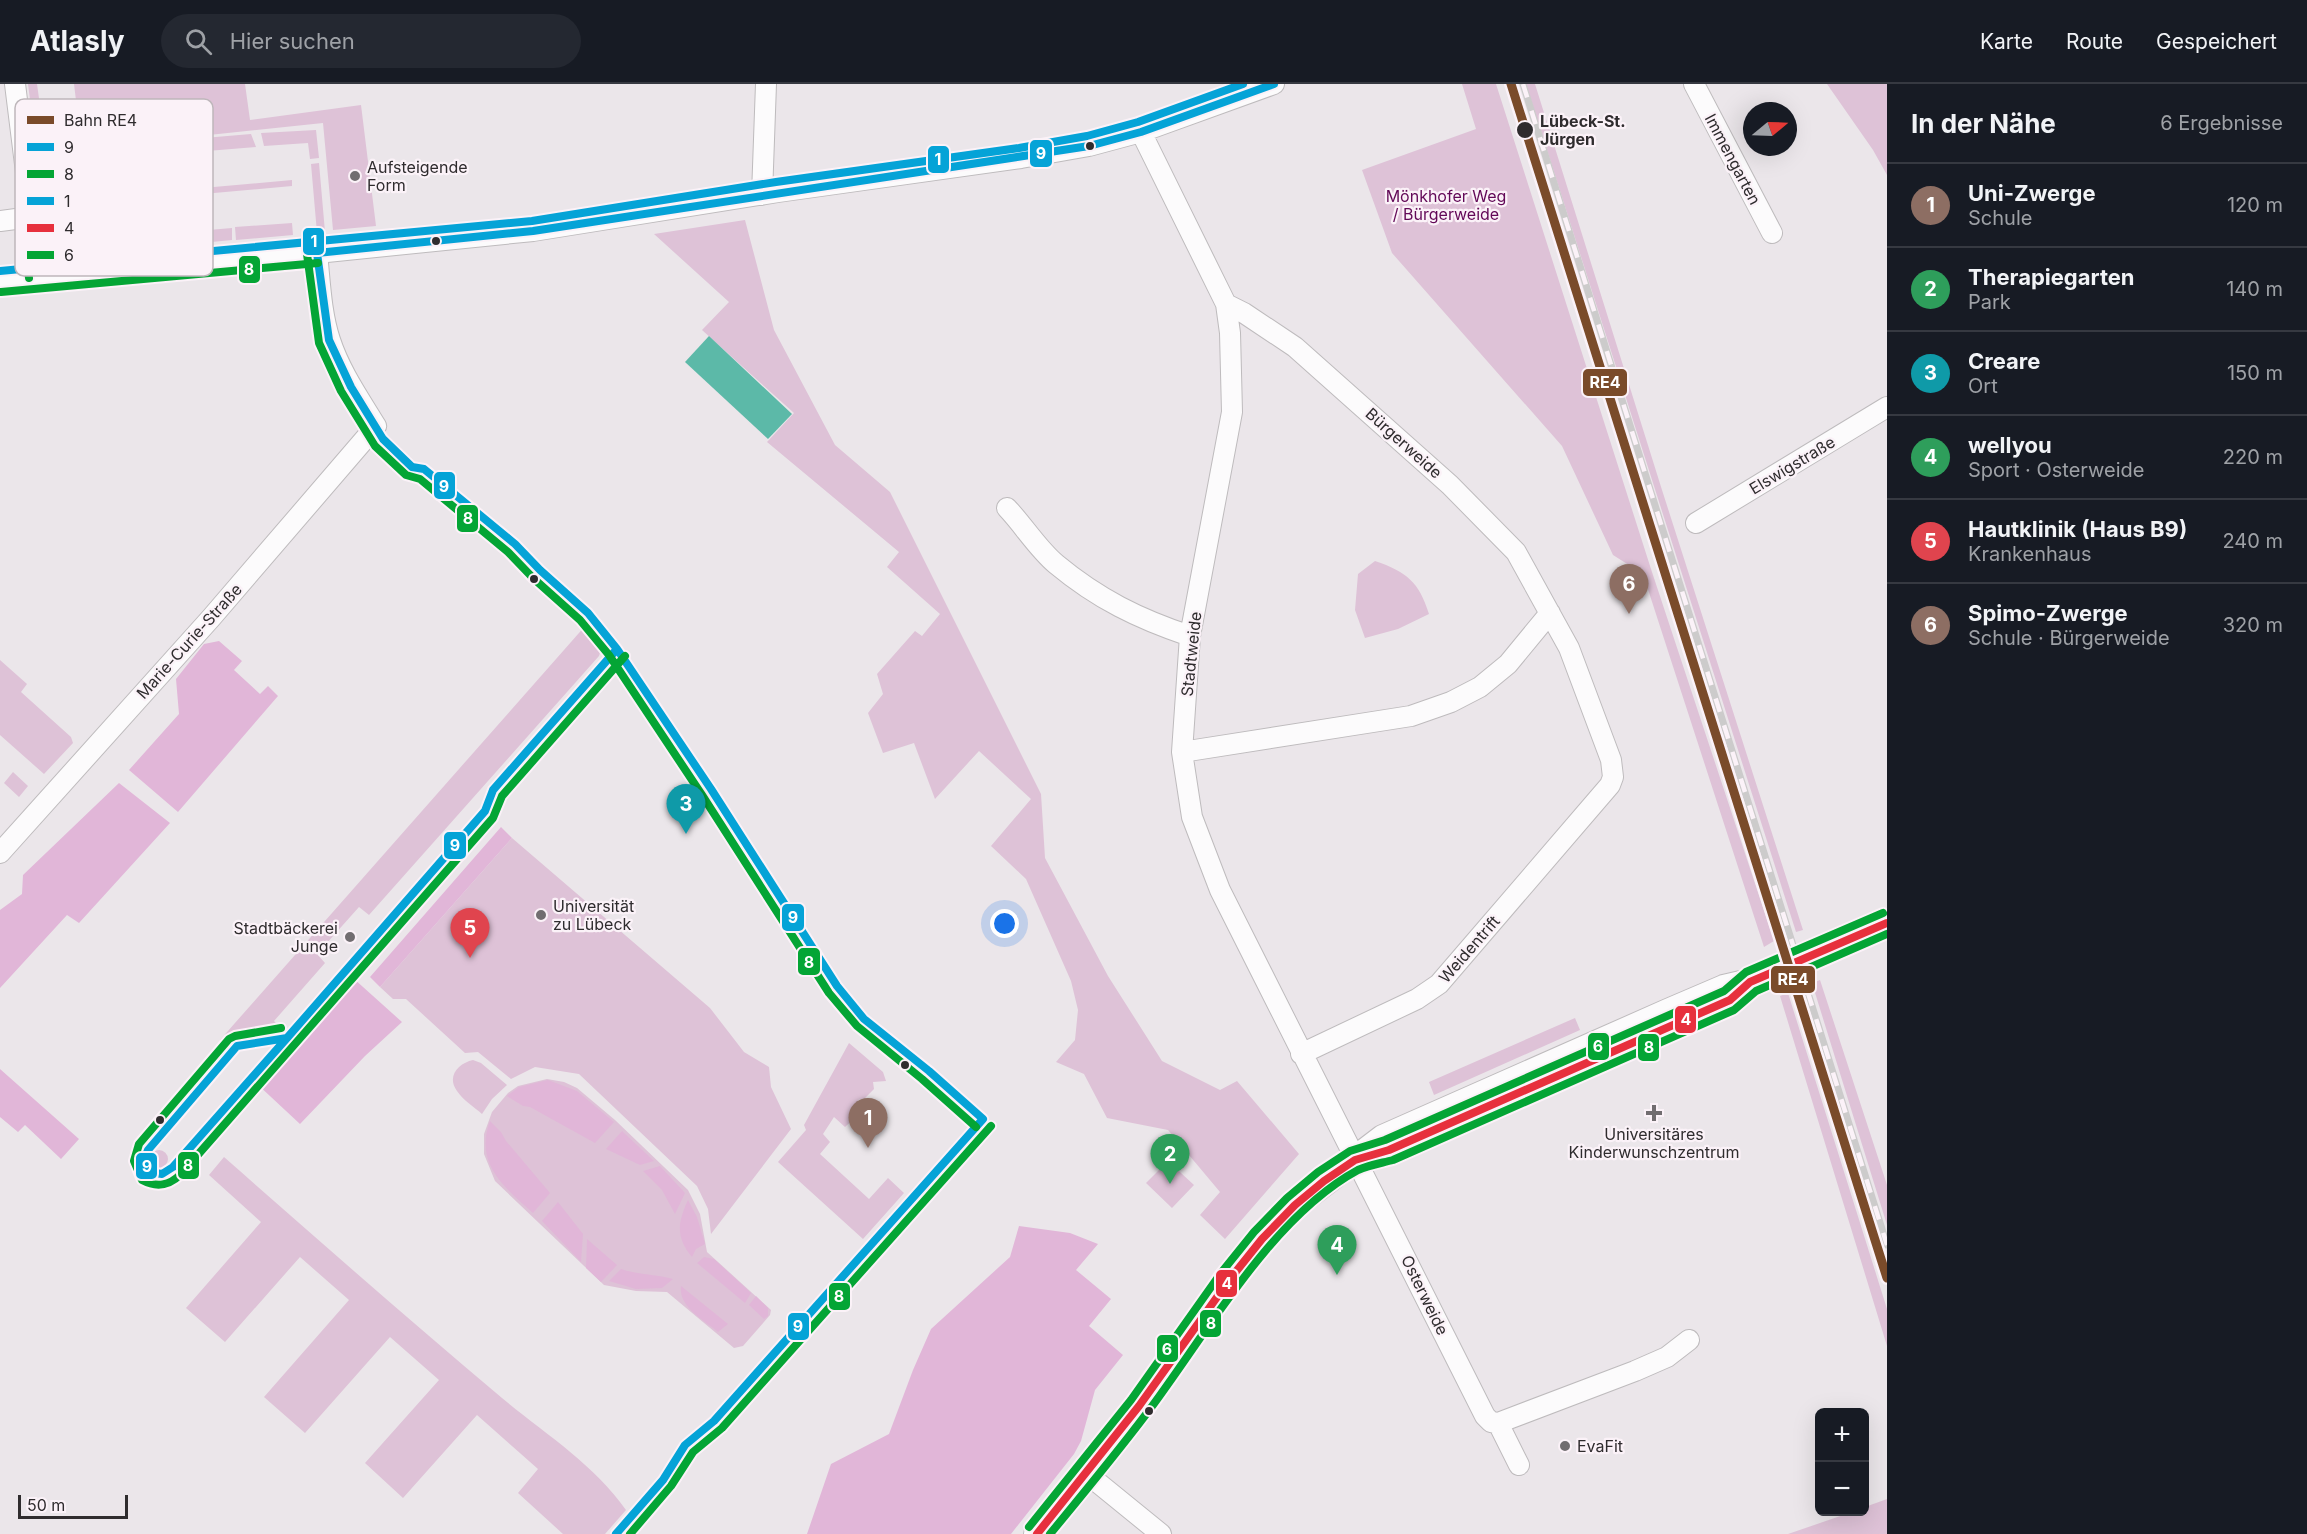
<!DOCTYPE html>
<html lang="de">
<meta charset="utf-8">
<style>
:root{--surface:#171b24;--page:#242831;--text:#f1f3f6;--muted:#9ea1a6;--line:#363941;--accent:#716d70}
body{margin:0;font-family:Inter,sans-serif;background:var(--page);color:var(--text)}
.controls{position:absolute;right:18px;bottom:18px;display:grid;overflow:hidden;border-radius:9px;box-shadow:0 6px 24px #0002}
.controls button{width:54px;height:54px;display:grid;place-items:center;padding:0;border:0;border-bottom:2px solid var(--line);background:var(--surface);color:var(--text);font:30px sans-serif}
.compass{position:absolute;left:1743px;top:18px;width:54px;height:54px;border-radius:50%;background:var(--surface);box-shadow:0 6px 24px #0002;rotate:71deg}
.scale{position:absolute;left:18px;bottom:15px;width:110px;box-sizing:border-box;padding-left:6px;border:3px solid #2f2c2e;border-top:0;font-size:16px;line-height:21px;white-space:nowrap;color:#2f2c2e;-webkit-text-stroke:4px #fbf2f8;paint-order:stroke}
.you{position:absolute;left:1005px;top:840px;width:21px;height:21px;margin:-15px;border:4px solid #fff;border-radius:50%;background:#1a73e8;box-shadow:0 0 0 9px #1a73e833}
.badge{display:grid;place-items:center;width:39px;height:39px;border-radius:50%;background:var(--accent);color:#fff;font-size:20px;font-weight:700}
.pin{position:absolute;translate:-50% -50px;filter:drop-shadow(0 2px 3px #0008)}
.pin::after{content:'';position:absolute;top:32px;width:21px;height:18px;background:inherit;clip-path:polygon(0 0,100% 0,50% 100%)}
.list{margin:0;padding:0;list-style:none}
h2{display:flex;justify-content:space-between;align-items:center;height:78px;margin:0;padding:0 24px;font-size:26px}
h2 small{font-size:20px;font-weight:400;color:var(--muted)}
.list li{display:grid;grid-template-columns:39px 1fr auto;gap:18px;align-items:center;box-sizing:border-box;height:84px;padding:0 24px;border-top:2px solid var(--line)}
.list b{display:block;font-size:22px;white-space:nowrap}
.list p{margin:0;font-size:20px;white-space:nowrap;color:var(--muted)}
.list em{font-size:20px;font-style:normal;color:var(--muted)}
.icon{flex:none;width:33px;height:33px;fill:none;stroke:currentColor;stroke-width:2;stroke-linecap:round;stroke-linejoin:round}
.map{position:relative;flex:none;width:1887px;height:1450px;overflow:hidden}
header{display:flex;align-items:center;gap:36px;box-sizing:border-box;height:84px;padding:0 30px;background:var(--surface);border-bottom:2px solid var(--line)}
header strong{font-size:28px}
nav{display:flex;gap:33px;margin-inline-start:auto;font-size:21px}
.search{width:420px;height:54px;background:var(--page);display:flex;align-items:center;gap:15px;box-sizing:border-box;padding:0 21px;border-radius:33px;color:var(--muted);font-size:22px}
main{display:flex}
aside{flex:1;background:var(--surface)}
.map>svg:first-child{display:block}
</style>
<header>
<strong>Atlasly</strong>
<div class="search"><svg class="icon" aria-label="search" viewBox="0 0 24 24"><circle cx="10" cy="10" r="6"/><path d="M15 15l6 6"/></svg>Hier suchen</div>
<nav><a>Karte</a><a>Route</a><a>Gespeichert</a></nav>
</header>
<main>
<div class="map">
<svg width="1887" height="1450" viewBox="0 0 1887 1450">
<rect width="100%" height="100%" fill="#ebe6ea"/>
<path fill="#dec2d7" d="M 28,0 L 37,0 L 43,43 L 61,40 L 60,36 L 78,33 L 74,0 L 245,0 L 250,36 L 361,21 L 376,142 L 333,146 L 323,39 L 86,64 L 251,50 L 256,63 L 85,77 L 87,94 L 78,96 L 79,101 L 87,100 L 91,156 L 232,144 L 232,156 L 59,173 L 49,163 Z
M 1462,0 L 1496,0 L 1651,485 L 1774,857 L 1764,863 L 1643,490 L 1613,471 L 1562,362 L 1392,169 L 1362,86 L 1476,45 Z
M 1526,0 L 1535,0 L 1662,406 L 1803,846 L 1796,848 Z
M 1827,0 L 1887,0 L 1887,91 L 1873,66 Z
M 316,46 L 319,74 L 310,75 L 308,59 L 264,62 L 261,49 Z
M 319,79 L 325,148 L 317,149 L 311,80 Z
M 292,96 L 292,102 L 102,119 L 101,113 Z
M 745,136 L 774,246 L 835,361 L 890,408 L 1041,710 L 1045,774 L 1108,892 L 1162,977 L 1220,1006 L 1237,997 L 1299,1070 L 1225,1155 L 1200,1131 L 1220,1108 L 1168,1046 L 1107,1034 L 1084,990 L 1056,978 L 1075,956 L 1078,926 L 1071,897 L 1026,795 L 991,762 L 1031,715 L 979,667 L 935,715 L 914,659 L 883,669 L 868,629 L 883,610 L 877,590 L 915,547 L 922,552 L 940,530 L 887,483 L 899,468 L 767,358 L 794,329 L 702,246 L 729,218 L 654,150 Z
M 292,139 L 293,151 L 236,156 L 235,143 Z
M 1375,477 C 1407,488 1419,498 1429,530 L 1398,545 L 1365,554 L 1355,526 L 1358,490 Z
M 586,541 C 594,551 604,559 599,572 L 369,831 L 359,823 L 317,870 L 325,879 L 274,937 L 284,947 L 272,950 L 220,956 Z
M 0,576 L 27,600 L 21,608 L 71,653 L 73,659 L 44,690 L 0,651 Z
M 13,688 L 28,702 L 19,713 L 4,699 Z
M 512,754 L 710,924 L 744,968 L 769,983 L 771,1003 L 791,1045 L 711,1150 L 708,1125 L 697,1102 L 579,990 L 535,983 L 511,995 L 478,968 L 465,969 L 406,915 L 393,915 L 380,903 Z
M 1820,896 L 1887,1101 L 1887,1141 L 1812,899 Z
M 1788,909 L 1887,1225 L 1887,1262 L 1780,912 Z
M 1575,934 L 1580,946 L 1434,1011 L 1429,998 Z
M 849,959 L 883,988 L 886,997 L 873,998 L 874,1005 L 865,1014 L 858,1016 L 858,1031 L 845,1043 L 834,1033 L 823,1050 L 830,1058 L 820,1070 L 869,1115 L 888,1094 L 904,1109 L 863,1155 L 778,1078 L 806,1046 L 804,1041 Z
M 473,976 L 481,979 L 507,1001 L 492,1015 L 482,1030 C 474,1023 463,1016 457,1007 C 446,992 459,979 473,976 Z
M 547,995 L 564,998 L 577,1004 L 615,1036 L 688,1106 L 700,1130 L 707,1168 L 771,1226 L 770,1231 L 743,1262 L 734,1264 L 667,1208 L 636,1207 L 604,1201 L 495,1097 L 484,1070 L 484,1050 L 492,1028 L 508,1009 L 518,1002 Z
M150 1075a9 9 0 1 1 18 0a9 9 0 1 1-18 0Z
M 224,1073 C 316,1154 408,1235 502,1314 C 544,1349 594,1380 626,1426 L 605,1450 L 563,1450 L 518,1409 L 538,1385 L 477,1331 L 403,1414 L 365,1379 L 439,1296 L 390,1253 L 305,1349 L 264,1313 L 349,1216 L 300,1173 L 225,1258 L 186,1224 L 261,1138 L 209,1091 Z
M 1168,1077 L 1194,1101 L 1172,1124 L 1146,1099 Z
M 1887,1415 L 1887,1450 L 1788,1450 L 1852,1428 L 1864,1428 L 1865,1423 Z"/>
<path fill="#e1b6d8" d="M 219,557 L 242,577 L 234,586 L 260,610 L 268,602 L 278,612 L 178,728 L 129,686 L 179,630 L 176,595 L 204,560 Z
M 119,699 L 170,739 L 79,839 L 67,831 L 0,904 L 0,826 L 22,810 L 23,791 Z
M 501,743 L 512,754 L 380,903 L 370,893 Z
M 353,894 L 402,938 L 365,972 L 300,1040 L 256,999 Z
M 0,985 L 79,1055 L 61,1075 L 25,1041 L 18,1048 L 0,1033 Z
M 548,996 L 577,1007 L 614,1038 L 595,1059 L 530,1023 L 523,1022 L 507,1012 L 519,1003 Z
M 490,1037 L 501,1048 L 506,1057 L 550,1109 L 533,1129 C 504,1103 474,1080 490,1037 Z
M 622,1047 L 654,1077 L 640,1081 L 606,1065 Z
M 660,1082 L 685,1109 L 675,1130 L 662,1106 L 643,1087 Z
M 688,1116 L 697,1133 L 705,1160 L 696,1165 L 692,1173 C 675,1152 678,1138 688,1116 Z
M 558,1118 L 583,1150 L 581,1178 L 542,1137 Z
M 1019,1142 L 1070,1149 L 1098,1160 L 1076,1186 L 1111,1215 L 1089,1242 L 1123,1271 L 1095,1306 L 1081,1357 L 1074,1370 L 1011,1450 L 807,1450 L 831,1380 L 889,1350 L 913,1286 L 931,1245 L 1010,1173 Z
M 587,1155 L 617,1181 L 601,1198 L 586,1184 Z
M 704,1173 L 714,1175 L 751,1209 L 745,1219 L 697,1179 Z
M 621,1185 C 638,1191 656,1190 673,1195 L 662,1204 L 636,1205 L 609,1197 Z
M 681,1202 L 728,1240 L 718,1248 C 704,1236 678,1223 681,1202 Z
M 756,1212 L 768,1224 L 768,1232 L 764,1235 L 749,1221 Z"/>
<path fill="#5cb9a8" d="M 709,252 L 792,330 L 768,355 L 685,278 Z"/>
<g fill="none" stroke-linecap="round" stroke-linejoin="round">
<g stroke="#bebbbd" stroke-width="22">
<path id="minor" d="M 15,0 L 39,193
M 1694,0 L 1772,149
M 1141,48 L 1226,220 L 1230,249 L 1232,328 L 1190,552 L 1182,668 L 1192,733 L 1220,806 L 1485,1332 L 1491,1338 L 1498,1339 L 1635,1287 L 1667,1273 L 1689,1256
M 762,111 L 766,0
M 0,137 L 31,133
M 0,198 L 317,169 L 533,147 L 778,108 L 1021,74 L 1089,62 L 1141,48 L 1274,0
M 1226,220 L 1244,229 L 1295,263 L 1450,401 L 1516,468 L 1569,564 L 1611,676 L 1613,693 L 1610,701 L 1439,900 L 1417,915 L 1301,970
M 1007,424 C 1024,442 1038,465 1056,480 C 1098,515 1139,535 1190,552
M 1696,439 L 1887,323
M 1182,668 L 1411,632 L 1451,618 L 1480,603 L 1508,580 L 1550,529
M 0,769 L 211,534 L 376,342 C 359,314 340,287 330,256 C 321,229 320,197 317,169
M 1498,1339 L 1519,1381
M 1086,1389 L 1161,1450"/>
</g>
<g stroke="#bebbbd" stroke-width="28">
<path id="major" d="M 1037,1450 L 1139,1322 L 1230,1195 L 1262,1155 L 1295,1121 L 1383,1054 L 1668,928 L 1724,904 L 1750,898 L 1887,839"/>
</g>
<use href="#minor" stroke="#fcfbfc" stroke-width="20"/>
<use href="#major" stroke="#fcfbfc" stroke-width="26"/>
<g stroke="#cccbcb" stroke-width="7">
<path id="rail" d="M 1523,0 L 1887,1161"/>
</g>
<use href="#rail" stroke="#fbf2f8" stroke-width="4.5" stroke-dasharray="14" stroke-linecap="butt"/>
<g stroke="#fbf2f8" stroke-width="12">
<path id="bus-1" d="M 317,169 L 329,256 L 351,303 L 383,355 L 412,383 L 424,385 L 515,460 L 540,486 L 588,529 L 617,565 L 711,705 L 837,902 L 864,935 L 929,987 L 983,1035
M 317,169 L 533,147 L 1089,62 L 1141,48 L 1274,0
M 287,954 L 173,1083 L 162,1090 L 149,1088 L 144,1076 L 148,1066 L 237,962 Z
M 287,954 L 485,727 L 493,706 L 617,565
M 616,1450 L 663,1396 L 685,1361 L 714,1337 L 983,1035"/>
</g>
<g stroke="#fbf2f8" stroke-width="12">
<path id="bus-2" d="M 21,134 L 29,194
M 307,170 L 319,259 L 341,307 L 375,362 L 406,391 L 420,395 L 508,468 L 533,494 L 580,536 L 609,571 L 702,711 L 829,909 L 857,942 L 922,995 L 976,1043
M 1,208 L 318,179
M 281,944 L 235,952 L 229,955 L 139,1060 L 134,1077 L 142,1096 C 157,1104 169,1102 181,1090 L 493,734 L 502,712 L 625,572
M 630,1450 L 671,1402 L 693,1368 L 722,1344 L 991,1042
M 1050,1450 C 1083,1410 1116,1370 1147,1329 C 1206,1251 1271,1133 1358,1086 C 1369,1081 1382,1079 1393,1076 L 1734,926 L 1756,907 L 1887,850"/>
</g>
<g stroke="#fbf2f8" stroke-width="12">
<path id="bus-3" d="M 0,187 L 532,137 L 776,98 L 1019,64 L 1087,52 L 1138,38 L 1243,0"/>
</g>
<g stroke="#fbf2f8" stroke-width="12">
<path id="bus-4" d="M 1037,1450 L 1139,1322 L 1230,1195 L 1262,1155 L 1295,1121 L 1324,1097 L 1355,1076 L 1389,1066 L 1730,916 L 1750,898 L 1887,839"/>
</g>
<g stroke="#fbf2f8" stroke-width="12">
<path id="bus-5" d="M 1029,1443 L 1131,1316 L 1221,1189 L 1254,1148 L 1287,1114 L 1318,1088 L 1350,1067 L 1385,1056 L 1724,907 L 1746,888 L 1883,829"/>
</g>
<use href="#bus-1" stroke="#05a3d7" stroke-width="8"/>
<use href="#bus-2" stroke="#04a535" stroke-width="8"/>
<use href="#bus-3" stroke="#05a3d7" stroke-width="8"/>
<use href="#bus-4" stroke="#e7303d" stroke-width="8"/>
<use href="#bus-5" stroke="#04a535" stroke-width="8"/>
<g stroke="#fbf2f8" stroke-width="14">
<path id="rail-1" d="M 1511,0 L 1887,1194"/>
</g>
<use href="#rail-1" stroke="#7a4b2a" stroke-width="9"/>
</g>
<g fill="#2f2c2e" stroke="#fbf2f8" stroke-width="2">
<circle cx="1525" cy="46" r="9"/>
<circle cx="1090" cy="62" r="5"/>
<circle cx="436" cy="157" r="5"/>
<circle cx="534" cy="495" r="5"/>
<circle cx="905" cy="981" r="5"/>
<circle cx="160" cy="1036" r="5"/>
<circle cx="1149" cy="1327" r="5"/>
</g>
<g fill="#716d70" stroke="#fbf2f8" stroke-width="2">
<circle cx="355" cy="92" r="6"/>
<circle cx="541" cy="831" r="6"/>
<circle cx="350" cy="853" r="6"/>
<path d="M1651 1020h6v6h6v6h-6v6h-6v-6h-6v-6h6z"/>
<circle cx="1565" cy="1362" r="6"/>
</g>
<g text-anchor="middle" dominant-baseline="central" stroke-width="4.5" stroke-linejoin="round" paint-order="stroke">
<g font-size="16" font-weight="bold" fill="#2f2c2e" stroke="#fbf2f8" text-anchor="start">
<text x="1540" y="37">Lübeck-St.<tspan x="1540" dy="18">Jürgen</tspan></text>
</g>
<g font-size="16" fill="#2f2c2e" stroke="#fbf2f8">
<text transform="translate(1733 75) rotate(62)">Immengarten</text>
<text transform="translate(1404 359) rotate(42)">Bürgerweide</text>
<text transform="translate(1792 381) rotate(-31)">Elswigstraße</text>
<text transform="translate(189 557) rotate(-48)">Marie-Curie-Straße</text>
<text transform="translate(1191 570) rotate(-84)">Stadtweide</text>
<text transform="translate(1469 865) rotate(-49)">Weidentrift</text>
<text transform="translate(1425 1211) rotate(64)">Osterweide</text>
</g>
<g font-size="16" fill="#2f2c2e" stroke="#fbf2f8" text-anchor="start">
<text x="367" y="83">Aufsteigende<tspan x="367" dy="18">Form</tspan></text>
<text x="553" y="822">Universität<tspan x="553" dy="18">zu Lübeck</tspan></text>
<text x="338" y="844" text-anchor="end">Stadtbäckerei<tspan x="338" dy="18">Junge</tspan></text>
<text x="1654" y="1050" text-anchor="middle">Universitäres<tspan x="1654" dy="18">Kinderwunschzentrum</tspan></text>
<text x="1577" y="1362">EvaFit</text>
</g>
<g font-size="16" fill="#620857" stroke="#fbf2f8">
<text x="1446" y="112">Mönkhofer Weg<tspan x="1446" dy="18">/ Bürgerweide</tspan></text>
</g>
</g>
<rect x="15" y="15" width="198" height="177" rx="9" fill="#fbf2f8" stroke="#beb7bb" stroke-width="1.5"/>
<rect x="27" y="32" width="27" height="8" fill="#7a4b2a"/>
<rect x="27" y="59" width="27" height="8" fill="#05a3d7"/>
<rect x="27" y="86" width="27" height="8" fill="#04a535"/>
<rect x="27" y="113" width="27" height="8" fill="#05a3d7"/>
<rect x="27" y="140" width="27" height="8" fill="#e7303d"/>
<rect x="27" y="167" width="27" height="8" fill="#04a535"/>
<g font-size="16" fill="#2f2c2e">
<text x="64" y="42">Bahn RE4</text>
<text x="64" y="69">9</text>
<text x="64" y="96">8</text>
<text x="64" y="123">1</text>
<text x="64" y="150">4</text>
<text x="64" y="177">6</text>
</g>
<g stroke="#fbf2f8" stroke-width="2">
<rect x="1029" y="55" width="24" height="29" rx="6" fill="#05a3d7"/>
<rect x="927" y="61" width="23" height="29" rx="6" fill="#05a3d7"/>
<rect x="302" y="143" width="23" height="29" rx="6" fill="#05a3d7"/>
<rect x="238" y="171" width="23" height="29" rx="6" fill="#04a535"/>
<rect x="1582" y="284" width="46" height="29" rx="6" fill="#7a4b2a"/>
<rect x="433" y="387" width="23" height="29" rx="6" fill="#05a3d7"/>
<rect x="456" y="420" width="23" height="29" rx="6" fill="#04a535"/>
<rect x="443" y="747" width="24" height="29" rx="6" fill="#05a3d7"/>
<rect x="781" y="819" width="24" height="29" rx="6" fill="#05a3d7"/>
<rect x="797" y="863" width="24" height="29" rx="6" fill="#04a535"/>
<rect x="1770" y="881" width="46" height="29" rx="6" fill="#7a4b2a"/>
<rect x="1674" y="921" width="23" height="29" rx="6" fill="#e7303d"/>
<rect x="1587" y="948" width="23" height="29" rx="6" fill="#04a535"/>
<rect x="1637" y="949" width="23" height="29" rx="6" fill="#04a535"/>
<rect x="177" y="1067" width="23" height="29" rx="6" fill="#04a535"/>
<rect x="135" y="1068" width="23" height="28" rx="6" fill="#05a3d7"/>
<rect x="1215" y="1185" width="23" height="29" rx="6" fill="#e7303d"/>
<rect x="828" y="1198" width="23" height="29" rx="6" fill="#04a535"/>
<rect x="1199" y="1225" width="23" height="29" rx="6" fill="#04a535"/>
<rect x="787" y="1228" width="23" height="29" rx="6" fill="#05a3d7"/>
<rect x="1156" y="1250" width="23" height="29" rx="6" fill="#04a535"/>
</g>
<g font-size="16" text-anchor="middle" font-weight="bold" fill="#fff">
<text x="1041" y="75">9</text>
<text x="938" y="81">1</text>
<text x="314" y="163">1</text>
<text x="249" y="191">8</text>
<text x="1605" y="304">RE4</text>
<text x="444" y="408">9</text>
<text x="468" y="440">8</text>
<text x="455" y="767">9</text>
<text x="793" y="839">9</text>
<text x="809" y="884">8</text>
<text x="1793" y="901">RE4</text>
<text x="1686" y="941">4</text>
<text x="1598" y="968">6</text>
<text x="1649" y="969">8</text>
<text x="188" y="1087">8</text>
<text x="147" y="1088">9</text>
<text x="1227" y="1205">4</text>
<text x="839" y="1218">8</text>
<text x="1211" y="1245">8</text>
<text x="798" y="1248">9</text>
<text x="1167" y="1271">6</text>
</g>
</svg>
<div class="controls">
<button>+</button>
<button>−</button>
</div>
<svg class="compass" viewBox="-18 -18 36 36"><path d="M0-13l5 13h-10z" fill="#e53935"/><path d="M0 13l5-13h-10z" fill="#9ea1a6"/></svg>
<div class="scale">50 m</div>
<div class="you"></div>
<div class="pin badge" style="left:868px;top:1064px;background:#8d6e63">1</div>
<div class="pin badge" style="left:1170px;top:1100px;background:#2e9e5b">2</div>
<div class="pin badge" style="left:686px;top:750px;background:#0f9aa8">3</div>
<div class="pin badge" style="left:1337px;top:1191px;background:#2e9e5b">4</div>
<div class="pin badge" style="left:470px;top:874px;background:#e0444e">5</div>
<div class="pin badge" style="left:1629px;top:530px;background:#8d6e63">6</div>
</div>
<aside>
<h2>In der Nähe<small>6 Ergebnisse</small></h2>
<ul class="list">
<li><span class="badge" style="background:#8d6e63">1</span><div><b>Uni-Zwerge</b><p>Schule</p></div><em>120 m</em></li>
<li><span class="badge" style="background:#2e9e5b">2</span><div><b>Therapiegarten</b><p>Park</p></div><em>140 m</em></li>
<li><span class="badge" style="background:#0f9aa8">3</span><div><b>Creare</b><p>Ort</p></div><em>150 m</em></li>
<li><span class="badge" style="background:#2e9e5b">4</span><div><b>wellyou</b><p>Sport · Osterweide</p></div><em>220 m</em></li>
<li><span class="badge" style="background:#e0444e">5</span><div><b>Hautklinik (Haus B9)</b><p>Krankenhaus</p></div><em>240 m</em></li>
<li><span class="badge" style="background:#8d6e63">6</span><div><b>Spimo-Zwerge</b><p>Schule · Bürgerweide</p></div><em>320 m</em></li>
</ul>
</aside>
</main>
